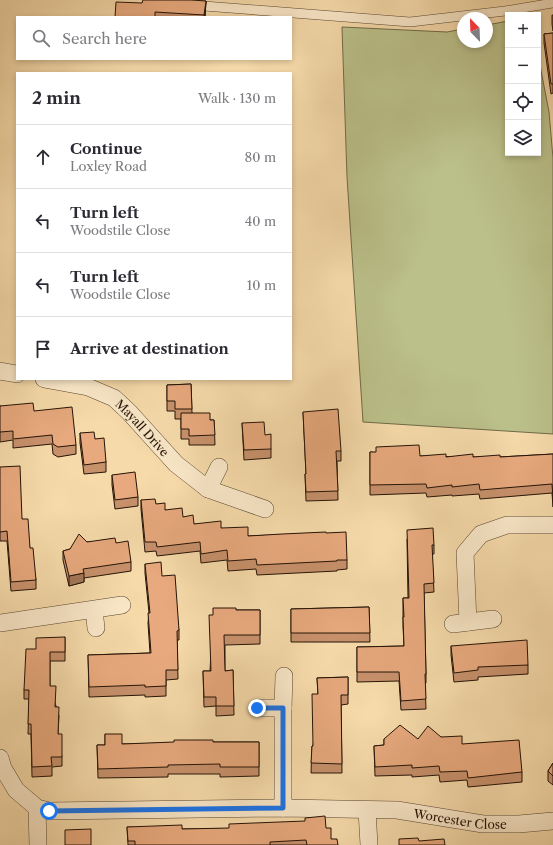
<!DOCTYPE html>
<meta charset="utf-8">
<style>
:root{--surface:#fff;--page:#f2f2f3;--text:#2b2b33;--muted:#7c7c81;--line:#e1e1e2}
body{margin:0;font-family:"Libre Caslon Text",serif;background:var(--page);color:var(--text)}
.controls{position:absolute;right:12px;top:12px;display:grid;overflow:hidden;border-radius:0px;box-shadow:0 2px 6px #0003}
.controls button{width:36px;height:36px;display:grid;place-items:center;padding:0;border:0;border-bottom:1px solid var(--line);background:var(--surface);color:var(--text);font:20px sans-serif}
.compass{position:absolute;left:457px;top:12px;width:36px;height:36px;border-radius:50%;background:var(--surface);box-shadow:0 2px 6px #0003;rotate:337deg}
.stop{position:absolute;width:12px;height:12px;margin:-9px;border:3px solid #1a73e8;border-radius:50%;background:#fff}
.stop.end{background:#1a73e8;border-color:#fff;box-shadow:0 1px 4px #0008}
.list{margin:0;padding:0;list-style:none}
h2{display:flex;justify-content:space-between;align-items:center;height:52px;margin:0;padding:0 16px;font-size:17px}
h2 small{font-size:13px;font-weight:400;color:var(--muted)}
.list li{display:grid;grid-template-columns:26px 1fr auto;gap:12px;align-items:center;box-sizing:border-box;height:64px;padding:0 16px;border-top:1px solid var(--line)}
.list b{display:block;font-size:15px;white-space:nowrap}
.list p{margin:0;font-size:13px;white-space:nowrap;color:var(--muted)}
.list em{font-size:13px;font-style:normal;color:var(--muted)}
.icon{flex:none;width:22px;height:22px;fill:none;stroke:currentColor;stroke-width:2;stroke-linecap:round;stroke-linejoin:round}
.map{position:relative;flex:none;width:553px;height:845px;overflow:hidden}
.search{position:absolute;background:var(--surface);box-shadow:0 2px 6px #0003;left:16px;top:16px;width:276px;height:44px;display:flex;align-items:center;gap:10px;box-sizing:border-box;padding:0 14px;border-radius:0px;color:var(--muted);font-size:15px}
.panel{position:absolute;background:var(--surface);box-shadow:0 2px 6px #0003;left:16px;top:72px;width:276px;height:308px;border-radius:0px}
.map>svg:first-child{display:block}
</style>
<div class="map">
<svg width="553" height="845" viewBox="0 0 553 845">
<rect width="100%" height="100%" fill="#f6daaa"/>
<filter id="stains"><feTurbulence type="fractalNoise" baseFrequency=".005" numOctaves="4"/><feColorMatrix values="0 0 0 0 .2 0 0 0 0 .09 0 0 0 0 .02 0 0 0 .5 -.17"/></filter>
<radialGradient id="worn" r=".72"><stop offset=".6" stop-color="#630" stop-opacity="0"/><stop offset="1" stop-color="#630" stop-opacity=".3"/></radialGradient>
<path fill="#bbc08a" stroke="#706a48" d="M 508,21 L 508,153 L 538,153 L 538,55 L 549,112 L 553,158 L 553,434 L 363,422 L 347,177 L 342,27 L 447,32 L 463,29 L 463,42 L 487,42 L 487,25 Z"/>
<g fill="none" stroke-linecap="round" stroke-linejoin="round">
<g stroke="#584530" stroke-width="10">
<path id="lane" d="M 204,6 L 410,22 L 505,11 L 553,3"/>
</g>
<g stroke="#584530" stroke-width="18">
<g id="street">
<path d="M 0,371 L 17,374"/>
<path id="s1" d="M 44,379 L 88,387 L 114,398 L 129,412 L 176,464 L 208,489 L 265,509"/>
<path d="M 208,489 L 219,467"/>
<path d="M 94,610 L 96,628"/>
<path d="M 468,622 L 465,553 L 481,534 L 507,525 L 553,525"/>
<path d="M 0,623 L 122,605"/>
<path d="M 453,624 L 493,619"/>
<path d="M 257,708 L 283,708"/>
<path id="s2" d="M 0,758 L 3,768 L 16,790 L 37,808 L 49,811 L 283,808 L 397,810 L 483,824 L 519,824 L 553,821"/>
<path d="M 37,808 L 38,845"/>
<path d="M 283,808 L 283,708 L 284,676"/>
<path d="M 367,810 L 369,845"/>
</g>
</g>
<use href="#lane" stroke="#f9e7c8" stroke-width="9"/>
<use href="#street" stroke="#f9e7c8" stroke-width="17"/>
</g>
<path fill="#c7916c" stroke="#241307" d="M 206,1 L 205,17 L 115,17 L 142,3 Z
M 552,15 L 553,15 L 553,31 L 552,24 Z
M 553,33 L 553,93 L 551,94 L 544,43 L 544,34 Z
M 191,384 L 192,413 L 210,420 L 214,420 L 215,445 L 189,445 L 189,439 L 181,439 L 181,419 L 175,419 L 175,411 L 167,411 L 167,385 Z
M 0,406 L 34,411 L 76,445 L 76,454 L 58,457 L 53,454 L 52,444 L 13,448 L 13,440 L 0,442 Z
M 303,412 L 341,451 L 341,461 L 337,461 L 338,500 L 306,501 L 305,474 L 306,474 Z
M 242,423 L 265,435 L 271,449 L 271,458 L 244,460 Z
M 80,433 L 95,439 L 106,462 L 106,472 L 84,474 L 80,443 Z
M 370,452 L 420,456 L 473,457 L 500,457 L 553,454 L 553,507 L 552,493 L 480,499 L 479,494 L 452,496 L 452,495 L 427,497 L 426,493 L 370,495 Z
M 0,467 L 22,519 L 30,548 L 36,580 L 36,589 L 11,591 L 7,541 L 0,541 Z
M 112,475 L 138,497 L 138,506 L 115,509 L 112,485 Z
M 141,500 L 156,504 L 165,510 L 183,517 L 194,524 L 221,528 L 248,536 L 326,533 L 347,560 L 347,569 L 337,570 L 337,571 L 257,575 L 256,569 L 228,571 L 227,560 L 201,563 L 200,551 L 157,556 L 156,551 L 145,552 L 141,509 Z
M 407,539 L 434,545 L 434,554 L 432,554 L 434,592 L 424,593 L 426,674 L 426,683 L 425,683 L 426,709 L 401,710 L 399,681 L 357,682 L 357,647 L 404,646 L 403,626 L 403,598 L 408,598 Z
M 87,542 L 116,543 L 131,562 L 131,571 L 84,578 L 84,582 L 69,586 L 63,560 L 63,551 L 70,549 Z
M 145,564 L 162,576 L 179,630 L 179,640 L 177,640 L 178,679 L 166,680 L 166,696 L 145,697 L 145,695 L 89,697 L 88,655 L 150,653 L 148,623 L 149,613 L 145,573 Z
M 369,607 L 370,642 L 291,642 L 291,609 Z
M 236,610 L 260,610 L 260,644 L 225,645 L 225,671 L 233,670 L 234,715 L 216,716 L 216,706 L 204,707 L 203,671 L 210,671 L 213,615 Z
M 65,637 L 65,661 L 50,661 L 50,686 L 59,716 L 58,734 L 62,757 L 62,766 L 52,767 L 52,776 L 32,777 L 31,734 L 28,734 L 29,699 L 24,699 L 24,690 L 36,649 Z
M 451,646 L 528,665 L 528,674 L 478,677 L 478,680 L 454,682 L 451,655 Z
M 348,677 L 348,704 L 341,705 L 342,773 L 311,773 L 312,746 L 313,746 L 318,694 L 317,678 Z
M 105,734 L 122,744 L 213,742 L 259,742 L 259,776 L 220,777 L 220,774 L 168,774 L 168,777 L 98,778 L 97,745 L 105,745 Z
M 441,737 L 462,744 L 522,772 L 522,782 L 468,787 L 467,780 L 440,782 L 439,775 L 412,777 L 412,775 L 375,776 L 374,746 L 384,745 L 384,739 L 418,739 Z
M 553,763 L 553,785 L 548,781 L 548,771 Z
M 127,827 L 182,829 L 326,828 L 331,839 L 338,845 L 128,845 Z"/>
<path fill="#a27658" stroke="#241307" d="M 206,1 L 205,17 L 204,17 Z
M 84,573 L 84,582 L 69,586 L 69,576 Z"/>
<path fill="#e7a97d" stroke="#241307" d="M 143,0 L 191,0 L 206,1 L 204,15 L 155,12 L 155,17 L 115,17 L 116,2 L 142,3 Z
M 553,33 L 553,84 L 551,84 L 544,34 Z
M 191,384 L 192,409 L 175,409 L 175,401 L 167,401 L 167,385 Z
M 33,403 L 34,411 L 72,407 L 76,445 L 58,447 L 53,444 L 52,435 L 13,439 L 13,431 L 0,432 L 0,406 Z
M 338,409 L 341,451 L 336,451 L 338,491 L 306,492 L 305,474 L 306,474 L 303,412 Z
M 181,413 L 210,413 L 210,420 L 214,420 L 215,435 L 189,436 L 189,429 L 181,429 Z
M 264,422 L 265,435 L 271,434 L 271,449 L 244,450 L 242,423 Z
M 94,432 L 95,439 L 104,438 L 106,462 L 84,465 L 80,433 Z
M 419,445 L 420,456 L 446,454 L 446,457 L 473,454 L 473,457 L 500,455 L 500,457 L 553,454 L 553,498 L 552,484 L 480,490 L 479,484 L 452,487 L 452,485 L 427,488 L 426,484 L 370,485 L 370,452 L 376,452 L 376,447 Z
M 20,466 L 22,519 L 28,519 L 30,548 L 33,548 L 36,580 L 11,582 L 7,531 L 0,532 L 0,467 Z
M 135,472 L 138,497 L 115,500 L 112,475 Z
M 155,499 L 156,504 L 165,503 L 165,510 L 182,508 L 183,517 L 193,515 L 194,524 L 221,521 L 221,528 L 248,527 L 248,536 L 282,534 L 326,532 L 326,533 L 346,532 L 347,560 L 337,560 L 337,561 L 257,565 L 256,559 L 228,561 L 227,550 L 201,554 L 200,542 L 157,547 L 156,542 L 145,542 L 141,500 Z
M 433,528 L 434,545 L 432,545 L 434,583 L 424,584 L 426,674 L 425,674 L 426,699 L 401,701 L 399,672 L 357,672 L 357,647 L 404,646 L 403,617 L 404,617 L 403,598 L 409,598 L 407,530 Z
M 79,534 L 87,542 L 115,538 L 116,543 L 128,541 L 131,562 L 83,569 L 84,573 L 69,576 L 63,551 L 70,549 Z
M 161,562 L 162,576 L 175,575 L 179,630 L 177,631 L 178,670 L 166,670 L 166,686 L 145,687 L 145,685 L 89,687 L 88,655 L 151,653 L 148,613 L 150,613 L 145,564 Z
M 369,607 L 370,633 L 291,633 L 291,609 Z
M 213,608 L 236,608 L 236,610 L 260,610 L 260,635 L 224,635 L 225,671 L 233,670 L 234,706 L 216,706 L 216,697 L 204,697 L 203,671 L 211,671 L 209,615 L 213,615 Z
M 65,637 L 65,652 L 50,652 L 50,686 L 56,686 L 55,707 L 59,707 L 58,734 L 62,734 L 62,757 L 51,757 L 52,766 L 32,767 L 31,724 L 28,724 L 29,690 L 24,690 L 26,649 L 36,649 L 36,638 Z
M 527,640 L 528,665 L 478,667 L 478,670 L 454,673 L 451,646 Z
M 348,677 L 348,695 L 341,695 L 342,764 L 311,763 L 312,746 L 313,746 L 312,694 L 318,694 L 317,678 Z
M 400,725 L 418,739 L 428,726 L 441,737 L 462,736 L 462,744 L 519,740 L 522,772 L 468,778 L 467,771 L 440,772 L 439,766 L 412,768 L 412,765 L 375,767 L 374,746 L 384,745 L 384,739 Z
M 105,734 L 122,734 L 122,744 L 174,742 L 174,740 L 213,740 L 213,742 L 259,742 L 259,767 L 220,767 L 220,764 L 168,765 L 168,767 L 98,769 L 97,745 L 105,745 Z
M 553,763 L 553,776 L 548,771 Z
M 325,816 L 326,828 L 331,828 L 331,839 L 337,839 L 338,845 L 307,845 L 306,840 L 270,842 L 270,845 L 135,845 L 135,841 L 128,841 L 127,827 L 182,825 L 182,829 L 229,828 L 229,824 L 305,821 L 305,818 Z
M 91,829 L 91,845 L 65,845 L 65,830 Z
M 418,838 L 419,841 L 444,839 L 445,845 L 399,845 L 399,839 Z"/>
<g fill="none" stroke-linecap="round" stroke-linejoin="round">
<path stroke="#1a73e8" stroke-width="5" d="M 49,811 L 283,808 L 283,708 L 257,708"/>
</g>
<g text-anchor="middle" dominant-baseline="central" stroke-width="3.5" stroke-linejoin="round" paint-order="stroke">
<g font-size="12" fill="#241307" stroke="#f9e7c8">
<text stroke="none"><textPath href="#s1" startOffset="114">Mayall Drive</textPath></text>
<text stroke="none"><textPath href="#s2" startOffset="488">Worcester Close</textPath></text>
</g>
</g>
<rect width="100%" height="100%" filter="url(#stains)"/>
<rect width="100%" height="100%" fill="url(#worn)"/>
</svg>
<div class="controls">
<button>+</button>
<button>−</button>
<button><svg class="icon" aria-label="locate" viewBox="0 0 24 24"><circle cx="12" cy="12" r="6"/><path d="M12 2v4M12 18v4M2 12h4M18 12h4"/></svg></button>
<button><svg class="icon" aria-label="layers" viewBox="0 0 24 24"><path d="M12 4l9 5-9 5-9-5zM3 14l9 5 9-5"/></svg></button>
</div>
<svg class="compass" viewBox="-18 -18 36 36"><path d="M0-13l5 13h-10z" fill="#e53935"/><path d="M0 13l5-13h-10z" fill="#7c7c81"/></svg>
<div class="stop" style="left:49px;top:811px"></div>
<div class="stop end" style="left:257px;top:708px"></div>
<div class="search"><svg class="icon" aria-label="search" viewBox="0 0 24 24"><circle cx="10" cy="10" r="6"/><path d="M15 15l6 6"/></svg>Search here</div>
<section class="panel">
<h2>2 min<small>Walk · 130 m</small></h2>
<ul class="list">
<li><svg class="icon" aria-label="ahead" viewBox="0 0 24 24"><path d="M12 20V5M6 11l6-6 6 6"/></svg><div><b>Continue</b><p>Loxley Road</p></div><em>80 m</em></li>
<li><svg class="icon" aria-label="left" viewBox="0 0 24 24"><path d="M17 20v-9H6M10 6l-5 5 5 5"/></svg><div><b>Turn left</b><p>Woodstile Close</p></div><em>40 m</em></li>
<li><svg class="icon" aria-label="left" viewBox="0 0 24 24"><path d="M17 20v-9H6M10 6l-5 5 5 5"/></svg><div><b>Turn left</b><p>Woodstile Close</p></div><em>10 m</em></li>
<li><svg class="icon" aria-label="arrive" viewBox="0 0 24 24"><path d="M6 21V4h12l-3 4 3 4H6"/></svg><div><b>Arrive at destination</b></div></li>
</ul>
</section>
</div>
